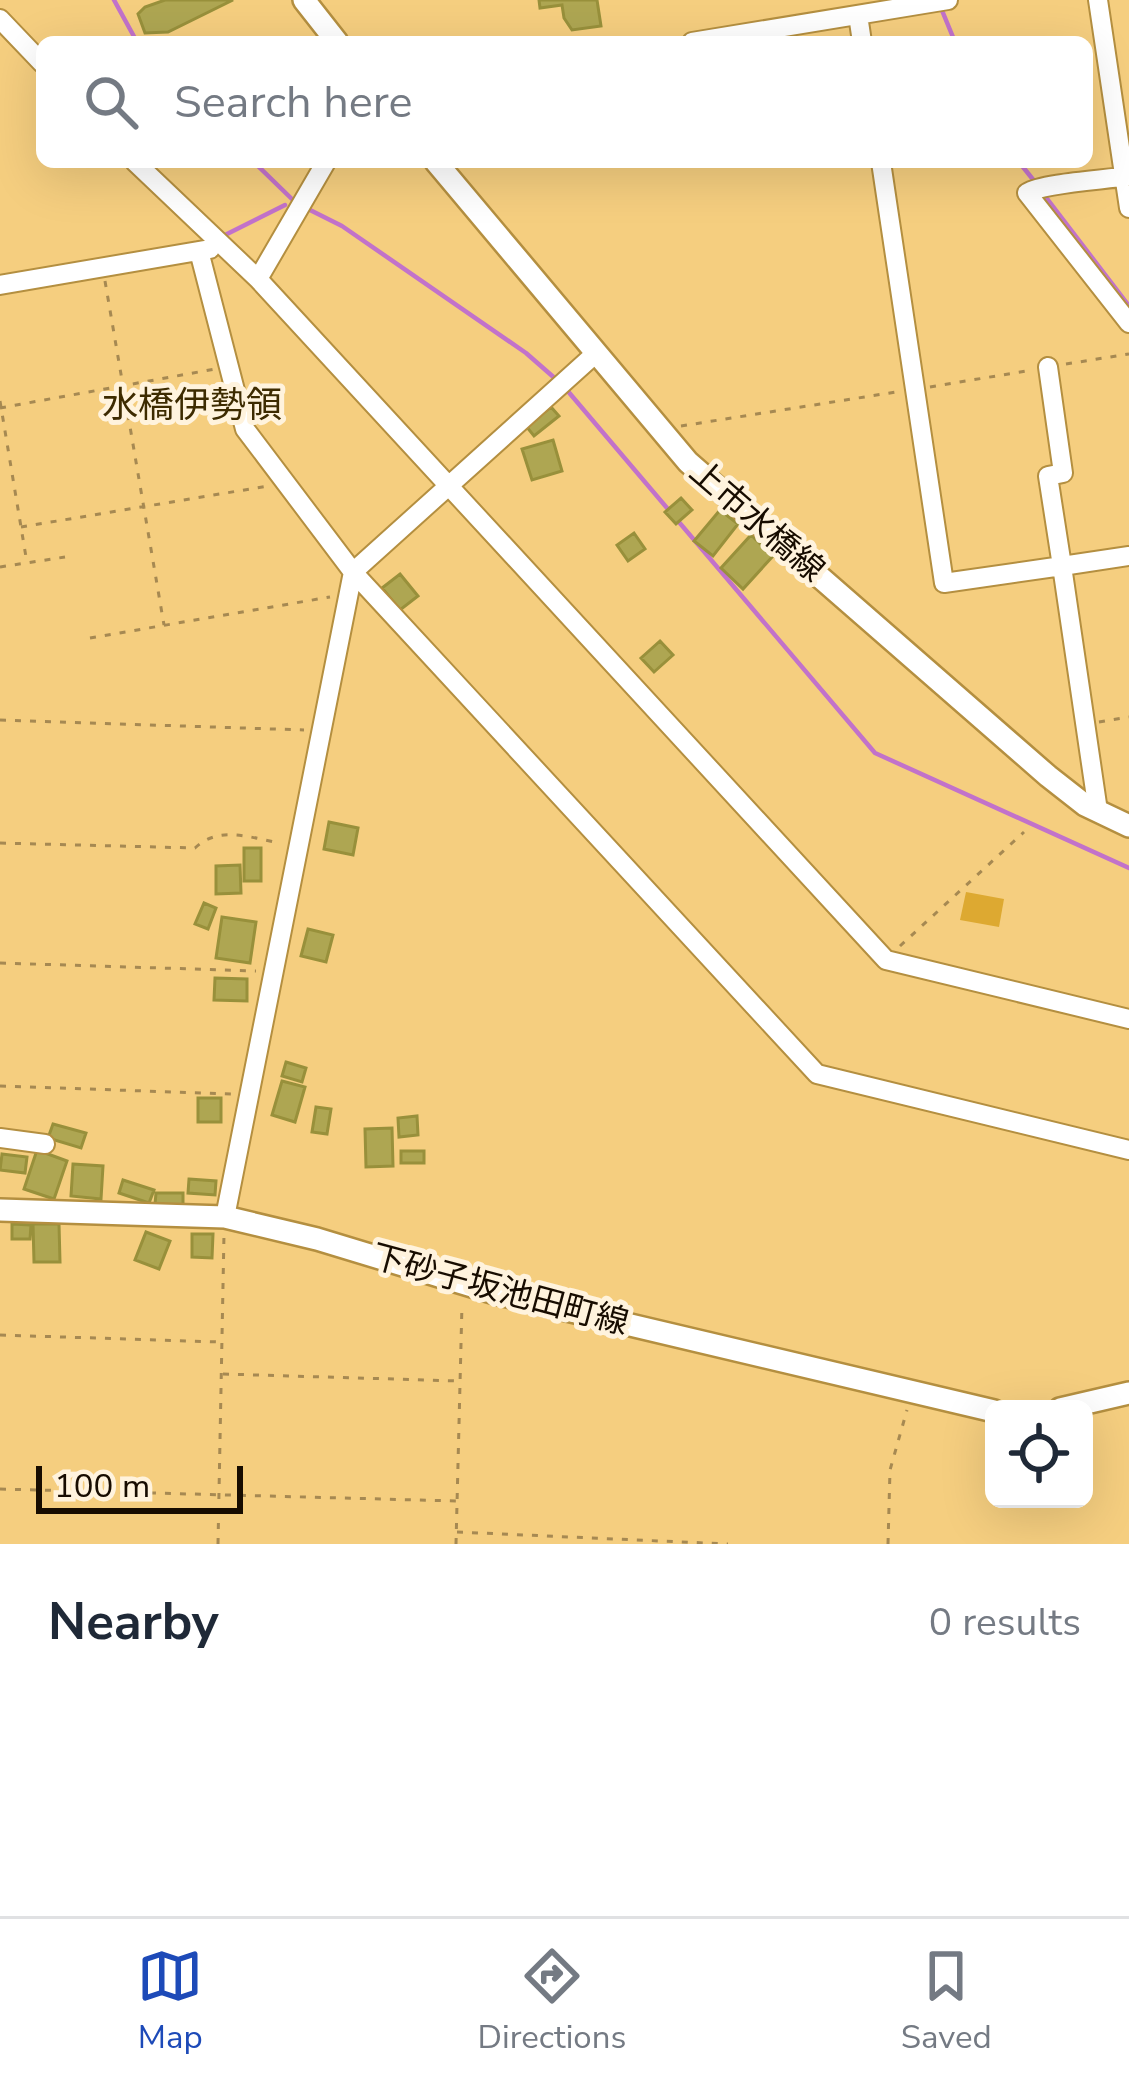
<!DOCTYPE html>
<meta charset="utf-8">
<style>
:root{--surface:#fff;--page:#f6f6f7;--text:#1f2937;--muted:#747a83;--line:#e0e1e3;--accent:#1d4ab8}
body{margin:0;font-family:"Nunito Sans","Noto Sans JP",sans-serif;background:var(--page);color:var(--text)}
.controls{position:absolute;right:36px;bottom:36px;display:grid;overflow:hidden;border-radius:18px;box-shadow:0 12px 48px #0002}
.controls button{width:108px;height:108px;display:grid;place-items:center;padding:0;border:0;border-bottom:3px solid var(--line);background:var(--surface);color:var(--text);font:60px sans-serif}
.scale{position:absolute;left:36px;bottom:30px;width:207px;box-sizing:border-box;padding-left:12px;border:6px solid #170c00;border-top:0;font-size:33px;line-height:42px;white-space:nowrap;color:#170c00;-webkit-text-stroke:9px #fff3dd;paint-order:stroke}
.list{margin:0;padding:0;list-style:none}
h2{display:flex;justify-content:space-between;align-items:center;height:156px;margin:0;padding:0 48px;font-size:51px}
h2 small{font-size:39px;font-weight:400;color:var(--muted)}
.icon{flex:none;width:66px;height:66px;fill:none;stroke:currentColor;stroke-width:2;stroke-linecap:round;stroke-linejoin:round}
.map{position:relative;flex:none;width:1129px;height:1544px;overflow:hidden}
.search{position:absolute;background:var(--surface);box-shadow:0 12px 48px #0002;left:36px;right:36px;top:36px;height:132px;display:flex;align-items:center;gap:30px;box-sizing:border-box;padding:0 42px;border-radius:18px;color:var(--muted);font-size:45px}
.sheet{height:372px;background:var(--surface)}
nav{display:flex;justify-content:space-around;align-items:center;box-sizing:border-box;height:168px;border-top:3px solid var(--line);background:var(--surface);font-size:33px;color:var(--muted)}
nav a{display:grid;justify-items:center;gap:6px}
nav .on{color:var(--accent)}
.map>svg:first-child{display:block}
</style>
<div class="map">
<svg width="1129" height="1544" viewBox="0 0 1129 1544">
<rect width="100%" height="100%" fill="#f5ce7f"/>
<path fill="#dda931" d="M 966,892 L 1004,899 L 999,927 L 960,920 Z"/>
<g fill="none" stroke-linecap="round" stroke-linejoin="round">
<path stroke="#c272ca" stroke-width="4.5" d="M 114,0 L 137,42
M 941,8 L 955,42
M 254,162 L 296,203
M 1019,162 L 1035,182
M 1045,196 L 1129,306
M 306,208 L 342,226 L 526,353 L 558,381
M 221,237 L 285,205
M 566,389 L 875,753 L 1129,868"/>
</g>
<path fill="#aea652" stroke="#98903b" stroke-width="3" d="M 165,0 L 233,0 L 168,32 L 145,33 L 138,14 L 145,7 Z
M 539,0 L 597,0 L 601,26 L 572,30 L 564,18 L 562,5 L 540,8 Z
M 551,407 L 559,416 L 534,436 L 526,426 Z
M 553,440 L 562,471 L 532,480 L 522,449 Z
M 681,498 L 692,510 L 676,524 L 665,512 Z
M 720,510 L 738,524 L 713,556 L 694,541 Z
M 634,533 L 645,549 L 628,561 L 617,545 Z
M 751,535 L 773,556 L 743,589 L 721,568 Z
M 400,574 L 418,596 L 400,610 L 382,588 Z
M 660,641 L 673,655 L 654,672 L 641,658 Z
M 329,822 L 358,828 L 353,855 L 324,849 Z
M 244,848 L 261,848 L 261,881 L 244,881 Z
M 240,865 L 241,893 L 216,894 L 216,866 Z
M 204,903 L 216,908 L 208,929 L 195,924 Z
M 222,917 L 256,922 L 250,963 L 216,958 Z
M 308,929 L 333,935 L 326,962 L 301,956 Z
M 215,978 L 247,979 L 247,1001 L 214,1000 Z
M 286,1062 L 306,1068 L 302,1082 L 282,1076 Z
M 282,1081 L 305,1087 L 295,1122 L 272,1115 Z
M 198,1098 L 221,1098 L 221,1122 L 198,1122 Z
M 316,1107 L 331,1109 L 327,1134 L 312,1132 Z
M 417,1116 L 418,1135 L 399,1137 L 398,1118 Z
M 53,1124 L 86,1133 L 81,1148 L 48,1138 Z
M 392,1128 L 393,1166 L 366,1167 L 365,1129 Z
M 37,1150 L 67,1161 L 54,1199 L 24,1189 Z
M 401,1151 L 424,1151 L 424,1163 L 401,1163 Z
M 2,1154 L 27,1157 L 25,1173 L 0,1170 Z
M 73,1164 L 103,1166 L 101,1199 L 71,1196 Z
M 189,1179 L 216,1181 L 215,1195 L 188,1193 Z
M 123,1180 L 154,1190 L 149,1203 L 119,1193 Z
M 156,1193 L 183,1193 L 183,1205 L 155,1204 Z
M 12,1224 L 31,1225 L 30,1239 L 12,1239 Z
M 33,1224 L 59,1224 L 60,1262 L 34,1262 Z
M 146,1232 L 170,1241 L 159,1269 L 135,1260 Z
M 192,1234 L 213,1234 L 212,1258 L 192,1257 Z"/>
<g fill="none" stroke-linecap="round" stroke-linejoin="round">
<g stroke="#b48f40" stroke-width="22">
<path id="minor" d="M 1098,0 L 1129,208
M 858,15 L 862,42
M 0,19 L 42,63
M 692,42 L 948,0
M 135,162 L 258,279 L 886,960 L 1129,1019
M 881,162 L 944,583 L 1062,566 L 1098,811
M 1129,176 C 1105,180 1043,183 1027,193 L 1129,323
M 199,251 L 245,429 L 353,572 L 817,1074 L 1129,1150
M 258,279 L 326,162
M 0,285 L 210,249
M 1048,367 L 1063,473 L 1048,476 L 1062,566 L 1129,556
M 0,1138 L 45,1144
M 225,1217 L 353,572 L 595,354"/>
</g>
<g stroke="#b48f40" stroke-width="26">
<path id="major" d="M 304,0 L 337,42
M 436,162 L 688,462 L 1048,776 L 1085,805 L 1129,826
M 0,1210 L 225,1217 L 317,1239 L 495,1293 L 994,1411
M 1060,1409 L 1129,1393"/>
</g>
<path stroke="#a68952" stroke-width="3" stroke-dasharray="6 9" stroke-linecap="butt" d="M 105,281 L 164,625
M 1066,364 L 1129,354
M 930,387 L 1032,370
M 0,401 L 27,563
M 0,408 L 215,369
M 681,426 L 896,392
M 21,527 L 268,486
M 0,567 L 65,557
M 90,638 L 330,597
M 0,720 L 304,730
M 1099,722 L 1129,717
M 0,843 L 195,848 C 219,825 251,838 280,843
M 900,946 L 1024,832
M 0,963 L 256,971
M 0,1086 L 232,1094
M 0,1335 L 220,1342
M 223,1374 L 460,1381
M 0,1489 L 457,1501
M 457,1532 L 728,1544
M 218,1544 L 224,1234
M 456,1544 L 462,1304
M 888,1544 L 890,1470 L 907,1410"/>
<use href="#minor" stroke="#fff" stroke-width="18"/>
<use href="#major" stroke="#fff" stroke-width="21"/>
</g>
<g text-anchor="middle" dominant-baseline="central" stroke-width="10" stroke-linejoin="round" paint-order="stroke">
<g font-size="33" fill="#170c00" stroke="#fff3dd">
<text transform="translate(757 521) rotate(41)">上市水橋線</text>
<text transform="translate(500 1290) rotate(15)">下砂子坂池田町線</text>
</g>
<g font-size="36" fill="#3d2b00" stroke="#fff3dd">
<text x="192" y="405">水橋伊勢領</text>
</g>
</g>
</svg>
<div class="controls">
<button><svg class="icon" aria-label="locate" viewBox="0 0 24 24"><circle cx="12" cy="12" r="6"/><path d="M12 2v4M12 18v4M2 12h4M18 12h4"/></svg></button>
</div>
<div class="scale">100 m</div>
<div class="search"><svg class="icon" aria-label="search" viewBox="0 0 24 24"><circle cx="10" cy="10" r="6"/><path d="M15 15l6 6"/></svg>Search here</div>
</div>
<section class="sheet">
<h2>Nearby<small>0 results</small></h2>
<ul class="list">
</ul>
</section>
<nav>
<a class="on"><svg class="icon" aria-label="map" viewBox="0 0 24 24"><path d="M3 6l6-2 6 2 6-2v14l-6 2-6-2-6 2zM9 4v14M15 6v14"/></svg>Map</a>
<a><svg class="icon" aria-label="directions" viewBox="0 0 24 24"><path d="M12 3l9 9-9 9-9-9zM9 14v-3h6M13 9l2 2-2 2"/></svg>Directions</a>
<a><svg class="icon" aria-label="saved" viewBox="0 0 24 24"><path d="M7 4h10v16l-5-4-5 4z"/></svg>Saved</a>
</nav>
